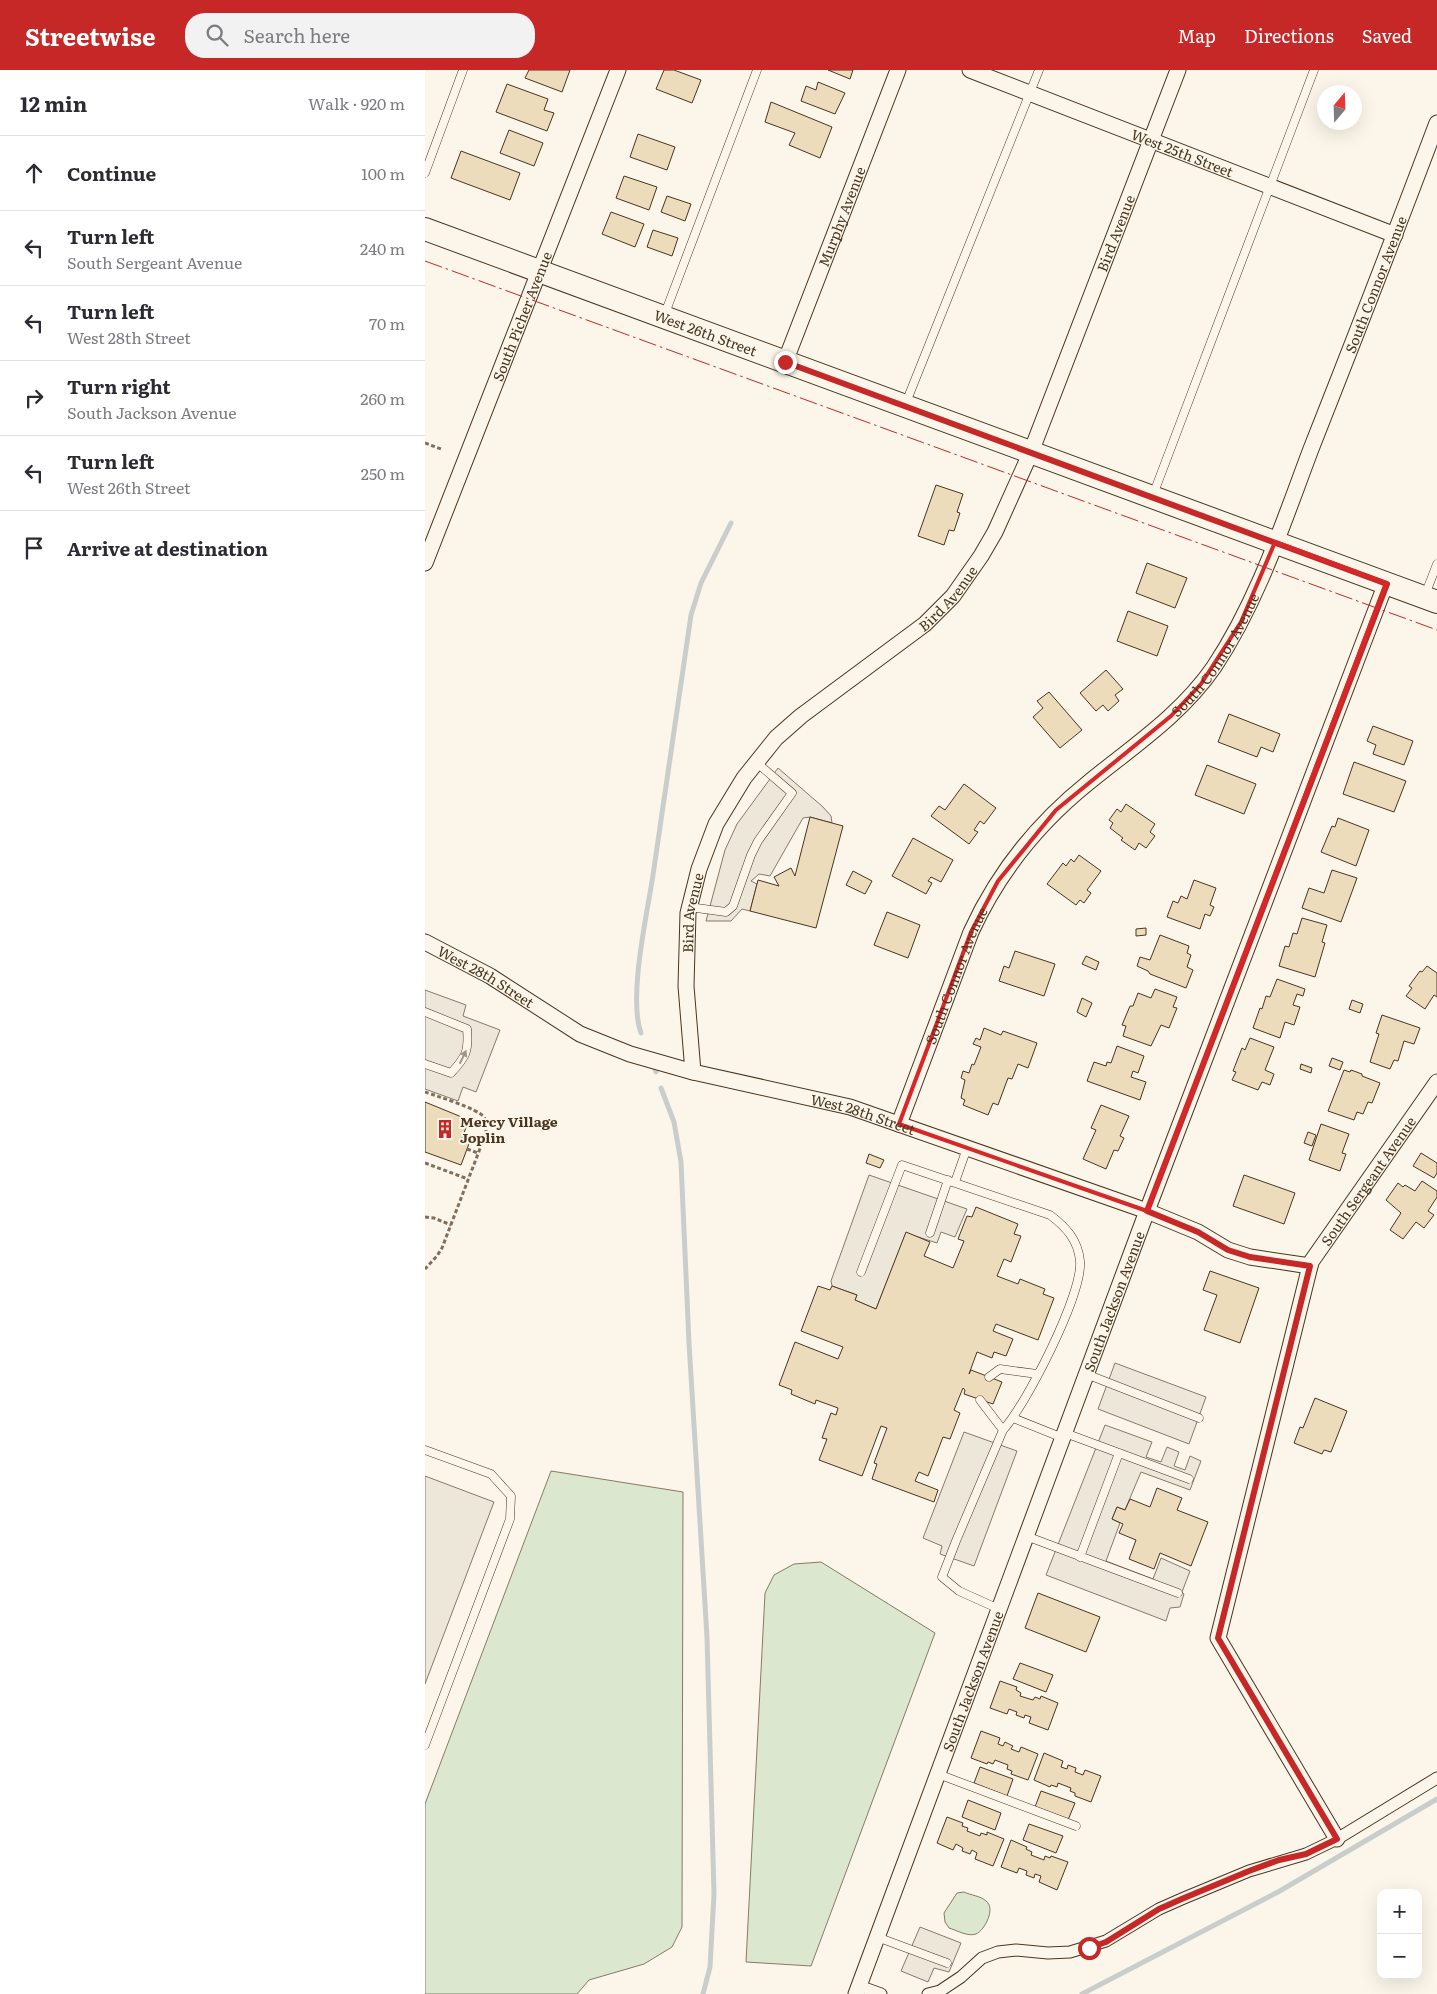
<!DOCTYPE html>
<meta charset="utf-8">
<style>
:root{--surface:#fff;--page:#f2f2f3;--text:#2b2b33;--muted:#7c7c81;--line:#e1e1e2;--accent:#c62828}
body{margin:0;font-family:Literata,serif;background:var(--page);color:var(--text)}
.controls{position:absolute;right:15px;bottom:15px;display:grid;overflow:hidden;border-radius:10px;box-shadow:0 5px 20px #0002}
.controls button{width:45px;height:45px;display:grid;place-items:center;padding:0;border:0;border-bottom:1px solid var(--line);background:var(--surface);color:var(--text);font:25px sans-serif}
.compass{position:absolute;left:892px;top:15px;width:45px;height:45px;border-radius:50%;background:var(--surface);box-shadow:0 5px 20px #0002;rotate:19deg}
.stop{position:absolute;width:15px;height:15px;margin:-11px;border:4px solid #c62828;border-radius:50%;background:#fff}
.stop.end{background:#c62828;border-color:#fff;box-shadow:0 1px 5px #0008}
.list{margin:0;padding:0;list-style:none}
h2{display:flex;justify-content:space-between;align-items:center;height:65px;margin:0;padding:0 20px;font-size:21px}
h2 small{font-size:16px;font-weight:400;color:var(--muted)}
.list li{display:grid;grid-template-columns:32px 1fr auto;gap:15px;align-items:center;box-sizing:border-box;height:75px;padding:0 20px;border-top:1px solid var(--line)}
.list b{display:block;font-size:19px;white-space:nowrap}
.list p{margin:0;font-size:16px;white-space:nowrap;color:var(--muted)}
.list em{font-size:16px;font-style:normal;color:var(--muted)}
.icon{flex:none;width:28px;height:28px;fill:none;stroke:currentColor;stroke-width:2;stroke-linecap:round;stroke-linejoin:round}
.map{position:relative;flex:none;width:1012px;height:1924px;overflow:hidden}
header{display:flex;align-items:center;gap:30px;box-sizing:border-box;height:70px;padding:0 25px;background:var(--accent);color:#fff}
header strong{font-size:24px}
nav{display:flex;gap:28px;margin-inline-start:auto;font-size:18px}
.search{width:350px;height:45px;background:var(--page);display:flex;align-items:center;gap:12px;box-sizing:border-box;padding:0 18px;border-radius:20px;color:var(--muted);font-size:19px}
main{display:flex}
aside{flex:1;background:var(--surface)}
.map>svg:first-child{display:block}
</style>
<header>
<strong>Streetwise</strong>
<div class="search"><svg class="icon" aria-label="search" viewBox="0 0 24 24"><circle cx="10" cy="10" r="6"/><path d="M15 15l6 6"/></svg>Search here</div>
<nav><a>Map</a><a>Directions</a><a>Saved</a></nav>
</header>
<main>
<aside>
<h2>12 min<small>Walk · 920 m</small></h2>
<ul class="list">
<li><svg class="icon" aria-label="ahead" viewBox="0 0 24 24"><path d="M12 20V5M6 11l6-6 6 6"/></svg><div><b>Continue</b></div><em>100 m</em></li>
<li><svg class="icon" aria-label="left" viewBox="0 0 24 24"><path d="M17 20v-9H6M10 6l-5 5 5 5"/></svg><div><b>Turn left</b><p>South Sergeant Avenue</p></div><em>240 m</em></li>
<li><svg class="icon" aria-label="left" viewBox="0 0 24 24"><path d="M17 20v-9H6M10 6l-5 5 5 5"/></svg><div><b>Turn left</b><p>West 28th Street</p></div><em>70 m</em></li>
<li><svg class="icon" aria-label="right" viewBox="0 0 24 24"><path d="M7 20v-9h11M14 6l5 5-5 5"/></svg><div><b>Turn right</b><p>South Jackson Avenue</p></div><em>260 m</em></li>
<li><svg class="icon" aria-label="left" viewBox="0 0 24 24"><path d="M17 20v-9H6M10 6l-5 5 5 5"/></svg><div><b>Turn left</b><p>West 26th Street</p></div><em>250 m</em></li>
<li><svg class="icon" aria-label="arrive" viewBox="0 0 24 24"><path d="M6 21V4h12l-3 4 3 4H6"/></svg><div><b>Arrive at destination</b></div></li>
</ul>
</aside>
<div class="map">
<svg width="1012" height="1924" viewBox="0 0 1012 1924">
<rect width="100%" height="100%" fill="#fbf6e9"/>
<path fill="#dce7d0" stroke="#887966" d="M 126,1401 L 258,1422 L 257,1857 L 247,1877 L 219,1894 L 164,1910 L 152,1924 L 0,1924 L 0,1734 Z
M 396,1492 L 510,1563 L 386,1896 L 321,1892 L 340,1523 L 349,1505 L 369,1494 Z
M 539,1822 C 545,1825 556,1826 561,1831 C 571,1838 560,1860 551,1864 C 543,1867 531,1860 524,1858 L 520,1852 L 519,1843 L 532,1823 Z"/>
<path fill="#ede7d9" stroke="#887966" d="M 353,698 L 398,737 L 406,746 L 407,753 L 385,747 L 378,748 L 345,806 L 334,804 L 326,811 L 332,814 L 325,841 L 317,839 L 306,851 L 281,851 L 300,780 L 312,754 Z
M 0,920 L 41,935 L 38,946 L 75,960 L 51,1022 L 38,1017 L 33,1031 L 0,1019 Z
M 444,1105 L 542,1139 L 530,1167 L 516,1162 L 512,1173 L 481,1163 L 451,1239 L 430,1230 L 432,1225 L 407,1216 L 406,1211 Z
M 690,1293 L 781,1327 L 764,1374 L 673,1339 Z
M 680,1355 L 727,1372 L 721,1387 L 736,1392 L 742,1377 L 754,1382 L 749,1396 L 760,1400 L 765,1386 L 776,1391 L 765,1420 L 716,1402 L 700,1440 L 692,1437 L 687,1449 L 695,1453 L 681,1491 L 728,1509 L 736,1488 L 765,1501 L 757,1522 L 759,1524 L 755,1537 L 745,1538 L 741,1551 L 621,1505 Z
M 539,1362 L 592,1381 L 549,1496 L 515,1484 L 517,1476 L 498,1468 Z
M 0,1406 L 69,1432 L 0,1614 Z
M 495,1857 L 536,1873 L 524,1902 L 509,1898 L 503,1912 L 476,1901 Z"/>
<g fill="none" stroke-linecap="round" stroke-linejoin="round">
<path stroke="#c9cecd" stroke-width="5" d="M 216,963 C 203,927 222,845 228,805 C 241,718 253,631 266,545 L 276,513 L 306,453
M 230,999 L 231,1002
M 236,1018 L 249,1052 L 256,1092 L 264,1273 L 282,1567 L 289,1824 L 285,1897 L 278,1924
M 657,1924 L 853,1822 L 1012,1729"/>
</g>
<path fill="#ecdcbc" stroke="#4a3520" d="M 104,0 L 145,0 L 137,22 L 100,8 Z
M 239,0 L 249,0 L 276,10 L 267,33 L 231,19 Z
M 403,0 L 428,0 L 425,9 Z
M 393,12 L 420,23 L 410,44 L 376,31 L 381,16 L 391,20 Z
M 82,14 L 123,29 L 119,40 L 129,43 L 122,61 L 71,42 Z
M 346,32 L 407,57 L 395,88 L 364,75 L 370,63 L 340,52 Z
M 84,60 L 118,73 L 109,96 L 75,83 Z
M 213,64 L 250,77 L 242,100 L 205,87 Z
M 36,81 L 95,103 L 85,130 L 26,108 Z
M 199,106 L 232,117 L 224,140 L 191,128 Z
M 242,126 L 266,134 L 260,151 L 236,142 Z
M 186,142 L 219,154 L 210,177 L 177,164 Z
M 228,160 L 253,168 L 247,186 L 222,177 Z
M 511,415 L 538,424 L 532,442 L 535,443 L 529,461 L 524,460 L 519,475 L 493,466 Z
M 722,493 L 762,508 L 750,538 L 711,523 Z
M 703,541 L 743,556 L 732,586 L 692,571 Z
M 681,600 L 698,619 L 690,625 L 694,631 L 683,641 L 678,635 L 671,641 L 655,623 Z
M 624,622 L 657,660 L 635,678 L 608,647 L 618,638 L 612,631 Z
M 804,644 L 855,664 L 848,682 L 836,677 L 832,687 L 793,672 Z
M 948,656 L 988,671 L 979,695 L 948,684 L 951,675 L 942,671 Z
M 929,692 L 981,711 L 969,742 L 918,724 Z
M 782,695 L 831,714 L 819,744 L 770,725 Z
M 539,714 L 571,738 L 559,754 L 555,751 L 549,760 L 553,762 L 544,774 L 506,746 L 514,736 L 520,740 Z
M 701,734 L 730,754 L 725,762 L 730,766 L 721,778 L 714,773 L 710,780 L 696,770 L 698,768 L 685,758 L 688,753 L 684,750 L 692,739 L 696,742 Z
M 385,747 L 418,756 L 391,858 L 325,841 L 333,810 L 354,816 L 349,807 L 366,798 L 370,806 Z
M 913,748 L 944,760 L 931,796 L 896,782 L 907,756 L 910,757 Z
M 488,768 L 528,790 L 516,812 L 506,807 L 503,811 L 507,813 L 501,824 L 467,806 Z
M 654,785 L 676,801 L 662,820 L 666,823 L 659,833 L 655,830 L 651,835 L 622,814 L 638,793 L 641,796 L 646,789 L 649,792 Z
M 907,800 L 932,808 L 916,852 L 877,838 L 884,818 L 899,823 Z
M 428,801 L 447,811 L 440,824 L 421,815 Z
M 769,810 L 791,818 L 785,835 L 789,837 L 785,846 L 780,844 L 775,859 L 742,847 L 748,831 L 753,833 L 756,826 L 762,829 Z
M 462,842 L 495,855 L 483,888 L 449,875 Z
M 877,848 L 902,855 L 897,872 L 900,873 L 890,907 L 854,896 L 860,876 L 864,877 L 868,863 L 872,864 Z
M 721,858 L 721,865 L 711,866 L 711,859 Z
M 735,865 L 764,876 L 762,883 L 766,885 L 762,897 L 768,900 L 761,918 L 725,904 L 723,901 L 712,896 L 715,887 L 725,890 Z
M 590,881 L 630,894 L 619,926 L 574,911 L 579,896 L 584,898 Z
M 661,886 L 674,892 L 671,900 L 657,894 Z
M 1002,896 L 1012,903 L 1012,927 L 1009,925 L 1000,939 L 981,926 L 987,918 L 984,916 L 995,901 L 997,902 Z
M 852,909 L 880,919 L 878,926 L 872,924 L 868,935 L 875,937 L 869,955 L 860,952 L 855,968 L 828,958 L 835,938 L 837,939 L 841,926 L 845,927 Z
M 730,919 L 752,927 L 748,937 L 752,938 L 744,958 L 736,955 L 726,976 L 698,966 L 701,956 L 697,955 L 705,936 L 708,936 L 713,923 L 726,928 Z
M 657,928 L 667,933 L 661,947 L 652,942 Z
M 927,930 L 938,934 L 935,943 L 924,939 Z
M 957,945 L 995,958 L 989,974 L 979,971 L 973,991 L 969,990 L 965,999 L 945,992 L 954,964 L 951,963 Z
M 559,958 L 576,965 L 578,961 L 612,973 L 603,998 L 593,994 L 587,1009 L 583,1008 L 573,1035 L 568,1033 L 563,1045 L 538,1035 L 540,1030 L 536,1028 L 540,1010 L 536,1008 L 538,1001 L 544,1003 L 547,994 L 549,995 L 556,977 L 548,974 L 551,968 L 555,970 Z
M 825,968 L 849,977 L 840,1000 L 849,1004 L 845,1015 L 837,1012 L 833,1020 L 807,1010 L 811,1002 L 808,1001 L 817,978 L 820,980 Z
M 692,976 L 719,986 L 713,1003 L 708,1001 L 706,1007 L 721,1012 L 715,1030 L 662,1011 L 669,992 L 681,996 L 682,992 L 686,993 Z
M 907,988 L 918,992 L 915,1000 L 904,996 Z
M 876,994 L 887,998 L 886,1003 L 875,999 Z
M 919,1000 L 925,1002 L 926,1000 L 937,1004 L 937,1006 L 955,1013 L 947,1033 L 943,1032 L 938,1044 L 932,1042 L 929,1050 L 903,1041 Z
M 0,1032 L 44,1050 L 37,1068 L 45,1071 L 36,1095 L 0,1082 Z
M 676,1035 L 704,1046 L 695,1066 L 699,1068 L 693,1081 L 689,1080 L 681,1099 L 658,1089 L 671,1060 L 666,1058 Z
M 896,1054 L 924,1064 L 917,1083 L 921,1084 L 915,1101 L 884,1090 Z
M 883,1062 L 891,1065 L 887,1076 L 879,1073 Z
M 996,1083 L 1012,1093 L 1012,1103 L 1009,1108 L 988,1096 Z
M 444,1084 L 459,1090 L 455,1098 L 441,1093 Z
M 819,1105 L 870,1123 L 859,1154 L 808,1136 Z
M 997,1111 L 1012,1121 L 1012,1127 L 1003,1141 L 1009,1145 L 999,1158 L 991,1152 L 978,1169 L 965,1160 L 976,1143 L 961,1130 L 973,1113 L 978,1117 L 980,1115 L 990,1121 Z
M 551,1137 L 593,1154 L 589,1164 L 596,1166 L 586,1192 L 579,1189 L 572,1206 L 593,1214 L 595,1209 L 620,1219 L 618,1224 L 629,1228 L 613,1270 L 571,1254 L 568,1261 L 588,1269 L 581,1286 L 569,1282 L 567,1288 L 552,1282 L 544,1304 L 546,1300 L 577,1312 L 568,1334 L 539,1324 L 540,1320 L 538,1318 L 529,1340 L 535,1343 L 525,1369 L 518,1367 L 503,1406 L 494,1402 L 490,1411 L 513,1420 L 509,1432 L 447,1409 L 452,1394 L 449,1393 L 462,1358 L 456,1356 L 437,1406 L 394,1390 L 402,1369 L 397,1368 L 406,1343 L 411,1345 L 413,1338 L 391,1330 L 390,1334 L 366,1324 L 367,1320 L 354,1315 L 370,1272 L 413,1289 L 418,1277 L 376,1261 L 393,1216 L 405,1220 L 407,1216 L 432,1225 L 430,1230 L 451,1239 L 481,1162 L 505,1172 L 499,1186 L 528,1198 L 539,1171 L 533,1169 L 542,1146 L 547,1147 Z
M 785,1201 L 834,1218 L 815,1273 L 779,1260 L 792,1225 L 778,1220 Z
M 890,1328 L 922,1341 L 906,1382 L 899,1380 L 897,1384 L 869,1373 L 875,1357 L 878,1358 Z
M 732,1418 L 757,1428 L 752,1440 L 783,1452 L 766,1496 L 735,1483 L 729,1499 L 704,1489 L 711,1470 L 694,1463 L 698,1454 L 687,1449 L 692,1437 L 700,1440 L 705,1429 L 725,1437 Z
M 613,1523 L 675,1547 L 661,1582 L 600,1558 Z
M 595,1593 L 628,1605 L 621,1622 L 588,1609 Z
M 575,1611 L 592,1617 L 591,1620 L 596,1623 L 595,1626 L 608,1630 L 610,1627 L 615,1629 L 616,1626 L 633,1633 L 623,1660 L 604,1653 L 606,1647 L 600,1645 L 599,1648 L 591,1645 L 592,1642 L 584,1639 L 582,1644 L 565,1638 Z
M 556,1661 L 575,1668 L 573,1674 L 578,1676 L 580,1672 L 588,1676 L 586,1679 L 594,1682 L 596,1677 L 613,1684 L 603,1710 L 586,1704 L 587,1701 L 582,1699 L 583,1695 L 570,1690 L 568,1694 L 563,1692 L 562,1694 L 546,1688 Z
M 619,1683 L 638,1691 L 636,1697 L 642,1699 L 643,1695 L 651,1698 L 650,1702 L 658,1705 L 660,1700 L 676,1706 L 666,1732 L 650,1726 L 650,1723 L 645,1721 L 646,1718 L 633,1713 L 632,1717 L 626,1715 L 625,1717 L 609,1710 Z
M 555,1697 L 588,1709 L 582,1726 L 549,1713 Z
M 616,1721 L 650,1733 L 643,1750 L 610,1737 Z
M 543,1730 L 576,1743 L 570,1760 L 537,1747 Z
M 522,1747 L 538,1753 L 537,1756 L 543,1758 L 542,1761 L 555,1766 L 556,1763 L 562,1765 L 562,1762 L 579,1769 L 568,1796 L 550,1789 L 552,1783 L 547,1780 L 545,1784 L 537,1781 L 538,1778 L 531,1774 L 528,1780 L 512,1773 Z
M 604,1754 L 638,1766 L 631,1783 L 598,1770 Z
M 586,1770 L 602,1777 L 601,1779 L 607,1782 L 606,1785 L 619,1790 L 620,1786 L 625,1788 L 626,1786 L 643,1792 L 632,1820 L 614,1812 L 616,1806 L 610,1804 L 609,1808 L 601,1805 L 602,1801 L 594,1798 L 592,1803 L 576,1797 Z"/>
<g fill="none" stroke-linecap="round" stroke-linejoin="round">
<g stroke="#4a3520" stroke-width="9">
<path id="service" d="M 0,103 L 38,0
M 239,246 L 332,0
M 480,335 L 614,0
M 728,425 L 889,0
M 1000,525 L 1012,494
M 264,837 L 301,842 L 308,836 L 326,785 L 333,771 L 367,723 L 331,692
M 0,942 L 42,959 C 44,981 41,987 26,1003 L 0,994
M 530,1112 L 542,1078
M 505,1163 L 523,1110
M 436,1202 L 477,1095 L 625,1145 C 641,1157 653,1170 655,1191 C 658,1224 601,1335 578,1360 L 531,1471 L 517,1507 L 534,1521 L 574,1539
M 661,1304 L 774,1348
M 564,1307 L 575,1299 L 612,1304
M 555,1330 L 578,1360
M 588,1348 L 638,1368
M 640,1363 L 694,1383 L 655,1487
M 0,1380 L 66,1404 L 86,1426 L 85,1449 L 0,1675
M 694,1383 L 764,1409
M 601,1466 L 753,1523
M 513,1704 L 651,1756
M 452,1867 L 522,1893"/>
</g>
<g stroke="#4a3520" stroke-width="13">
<path id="pedestrian" d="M 434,1916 L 456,1924
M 503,1924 L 515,1921 L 536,1907 L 557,1888 L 573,1882 L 591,1880 L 623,1883 L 645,1882 L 681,1871 L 734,1839 L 759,1828 L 824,1801 L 881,1784 L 912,1769 L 1012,1708"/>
</g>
<g stroke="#4a3520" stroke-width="17">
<g id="minor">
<path id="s1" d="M 545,0 L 970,165"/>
<path id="s2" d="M 360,292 L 473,0"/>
<path id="s3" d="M 0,493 L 193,0"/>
<path id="s4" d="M 0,872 L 65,906 L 155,964 L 205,984 L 268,1002 L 425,1037 L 722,1141 L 773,1162 L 803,1180 L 825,1187 L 885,1196"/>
<path id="s5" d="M 268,1002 L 261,916 L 263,843 L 274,799 L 291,754 L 319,708 L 351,668 L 376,646 L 500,554 L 528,526 L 556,486 L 570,462 L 606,382 L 753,0"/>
<path id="s6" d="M 474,1054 L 546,862 C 573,803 612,754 663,713 C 707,677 756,645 789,597 C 833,531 858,453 886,379 C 929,270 971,162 1012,53"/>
<path id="s7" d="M 912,1769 L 793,1568 L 886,1192 L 1012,1012"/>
<path id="s8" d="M 431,1924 L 722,1141 L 961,513"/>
</g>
</g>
<g stroke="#4a3520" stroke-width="24">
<g id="secondary">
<path id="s9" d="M 0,159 L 1012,532"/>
</g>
</g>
<path stroke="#7f6f5c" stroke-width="3" stroke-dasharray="4 2.5" stroke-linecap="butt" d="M 0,373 L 16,379
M 0,1022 C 12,1026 53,1039 59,1047 C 62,1051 61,1057 61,1063 L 17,1178 L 12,1186 L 0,1199
M 42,1079 L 53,1083
M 0,1093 L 43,1109
M 0,1147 L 9,1148 L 26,1155"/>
<use href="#service" stroke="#fbf6e9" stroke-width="8"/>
<use href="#pedestrian" stroke="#fbf6e9" stroke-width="11"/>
<use href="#minor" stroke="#fbf6e9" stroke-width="15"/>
<use href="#secondary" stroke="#fbf6e9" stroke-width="22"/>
<path stroke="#c62828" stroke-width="1" stroke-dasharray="18 4 2.5 4" stroke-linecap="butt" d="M 0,191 L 1012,560"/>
</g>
<defs><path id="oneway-solid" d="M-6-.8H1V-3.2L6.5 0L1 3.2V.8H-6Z" transform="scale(1.25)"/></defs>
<use fill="#a29684" href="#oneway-solid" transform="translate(38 987) rotate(-64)"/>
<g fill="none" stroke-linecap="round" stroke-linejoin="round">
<path stroke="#c62828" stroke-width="6" d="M 360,292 L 962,514 L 722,1141 L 773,1162 L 803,1180 L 825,1187 L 885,1196 L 793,1568 L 912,1769 L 881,1784 L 854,1790 L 824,1801 L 759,1828 L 734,1839 L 681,1872 L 664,1878"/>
</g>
<path fill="none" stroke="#d62828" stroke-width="4" stroke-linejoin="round" d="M 850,472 L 961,513 L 722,1141 L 474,1054 L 546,862 L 573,811 L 631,740 L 746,646 L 776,614 L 816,552 Z"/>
<defs>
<g id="building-bare" transform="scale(1.5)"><path d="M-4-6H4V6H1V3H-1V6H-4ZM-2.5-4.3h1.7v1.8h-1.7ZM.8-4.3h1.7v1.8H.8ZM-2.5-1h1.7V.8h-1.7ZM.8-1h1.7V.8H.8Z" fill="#c62828" stroke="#fbf6e9" stroke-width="2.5" paint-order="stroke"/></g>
</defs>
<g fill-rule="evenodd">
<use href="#building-bare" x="20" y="1059"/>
</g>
<g text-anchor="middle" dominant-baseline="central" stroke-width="4" stroke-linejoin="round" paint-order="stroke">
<g font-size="14" fill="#4a3520" stroke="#fbf6e9">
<text stroke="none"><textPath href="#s1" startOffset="228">West 25th Street</textPath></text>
<text stroke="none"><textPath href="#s2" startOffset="156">Murphy Avenue</textPath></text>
<text stroke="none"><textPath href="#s5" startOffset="984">Bird Avenue</textPath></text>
<text stroke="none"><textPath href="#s6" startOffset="984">South Connor Avenue</textPath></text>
<text stroke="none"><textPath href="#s3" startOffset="265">South Picher Avenue</textPath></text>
<text stroke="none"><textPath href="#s9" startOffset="299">West 26th Street</textPath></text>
<text stroke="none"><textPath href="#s5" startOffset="580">Bird Avenue</textPath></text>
<text stroke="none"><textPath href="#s6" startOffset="579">South Connor Avenue</textPath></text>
<text stroke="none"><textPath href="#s5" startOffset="160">Bird Avenue</textPath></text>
<text stroke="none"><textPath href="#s4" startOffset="70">West 28th Street</textPath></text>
<text stroke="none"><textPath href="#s6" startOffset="159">South Connor Avenue</textPath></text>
<text stroke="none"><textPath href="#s4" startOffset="475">West 28th Street</textPath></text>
<text stroke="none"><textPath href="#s7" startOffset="720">South Sergeant Avenue</textPath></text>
<text stroke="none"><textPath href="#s8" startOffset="739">South Jackson Avenue</textPath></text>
<text stroke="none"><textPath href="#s8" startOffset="334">South Jackson Avenue</textPath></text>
</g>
<g font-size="14" font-weight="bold" fill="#4a3520" stroke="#fbf6e9" text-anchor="start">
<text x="35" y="1051">Mercy Village<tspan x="35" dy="16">Joplin</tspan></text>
</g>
</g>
</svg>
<div class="controls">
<button>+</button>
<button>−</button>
</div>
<svg class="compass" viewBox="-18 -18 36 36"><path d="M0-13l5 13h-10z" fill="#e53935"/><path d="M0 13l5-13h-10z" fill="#7c7c81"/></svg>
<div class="stop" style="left:664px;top:1878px"></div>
<div class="stop end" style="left:360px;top:292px"></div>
</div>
</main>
